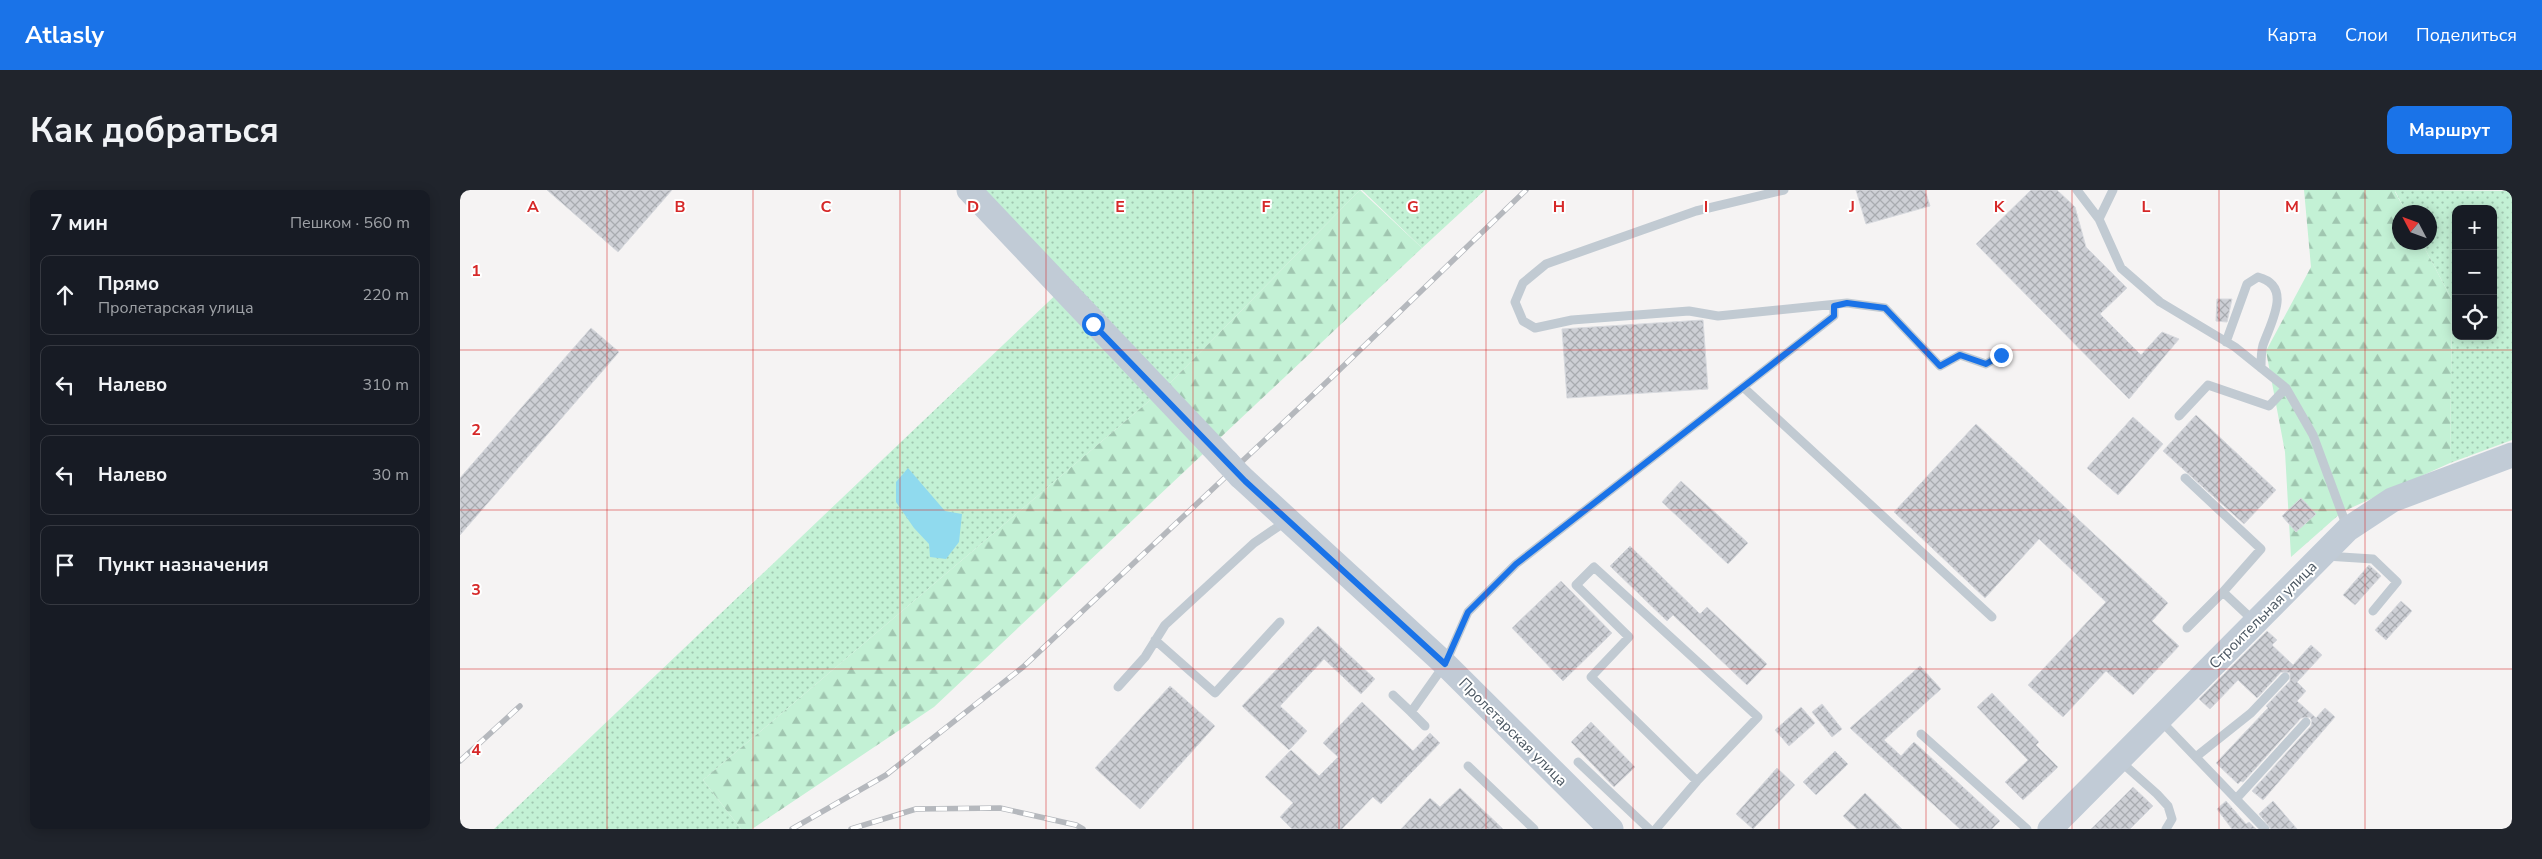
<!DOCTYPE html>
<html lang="ru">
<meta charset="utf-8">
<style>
:root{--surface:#171b24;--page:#20242c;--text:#f1f3f6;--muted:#9ea1a6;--line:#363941;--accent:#1a73e8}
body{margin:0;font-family:"Nunito Sans",sans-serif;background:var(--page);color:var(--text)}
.controls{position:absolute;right:15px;top:15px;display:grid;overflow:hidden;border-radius:10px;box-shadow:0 2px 12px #0003}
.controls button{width:45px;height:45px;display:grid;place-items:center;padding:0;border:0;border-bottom:1px solid var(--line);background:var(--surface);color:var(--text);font:25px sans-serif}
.compass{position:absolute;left:1932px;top:15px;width:45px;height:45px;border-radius:50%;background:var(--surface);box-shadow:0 2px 12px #0003;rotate:311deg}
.stop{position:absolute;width:15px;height:15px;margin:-11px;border:4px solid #1a73e8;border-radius:50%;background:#fff}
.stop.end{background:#1a73e8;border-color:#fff;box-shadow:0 1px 5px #0008}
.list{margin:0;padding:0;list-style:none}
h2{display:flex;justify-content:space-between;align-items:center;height:65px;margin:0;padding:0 20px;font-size:21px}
h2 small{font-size:16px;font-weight:400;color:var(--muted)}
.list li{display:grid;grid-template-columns:32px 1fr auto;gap:15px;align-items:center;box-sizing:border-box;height:80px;margin:0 10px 10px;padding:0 10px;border:1px solid var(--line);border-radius:10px}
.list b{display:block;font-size:19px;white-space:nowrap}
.list p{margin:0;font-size:16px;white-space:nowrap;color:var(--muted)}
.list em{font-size:16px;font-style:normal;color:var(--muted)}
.icon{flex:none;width:28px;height:28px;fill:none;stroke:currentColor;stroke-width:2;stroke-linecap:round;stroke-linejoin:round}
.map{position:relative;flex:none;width:2052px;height:639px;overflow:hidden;border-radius:10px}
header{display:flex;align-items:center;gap:30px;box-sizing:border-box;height:70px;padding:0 25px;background:var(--accent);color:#fff}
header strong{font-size:24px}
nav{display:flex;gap:28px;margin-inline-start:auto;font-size:18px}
.intro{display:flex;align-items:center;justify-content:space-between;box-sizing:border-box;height:120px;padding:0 30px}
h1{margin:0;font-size:35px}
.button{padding:12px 22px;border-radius:10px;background:var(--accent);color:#fff;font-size:18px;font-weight:700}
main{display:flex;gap:30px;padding:0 30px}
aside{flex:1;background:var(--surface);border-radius:10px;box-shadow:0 2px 12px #0003}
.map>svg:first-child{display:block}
</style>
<header>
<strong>Atlasly</strong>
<nav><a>Карта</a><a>Слои</a><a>Поделиться</a></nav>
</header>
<div class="intro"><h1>Как добраться</h1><a class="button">Маршрут</a></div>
<main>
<aside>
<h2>7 мин<small>Пешком · 560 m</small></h2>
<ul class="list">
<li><svg class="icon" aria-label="ahead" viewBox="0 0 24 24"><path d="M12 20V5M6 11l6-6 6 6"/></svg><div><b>Прямо</b><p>Пролетарская улица</p></div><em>220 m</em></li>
<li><svg class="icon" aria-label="left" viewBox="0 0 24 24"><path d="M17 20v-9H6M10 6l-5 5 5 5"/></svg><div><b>Налево</b></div><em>310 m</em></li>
<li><svg class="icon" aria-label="left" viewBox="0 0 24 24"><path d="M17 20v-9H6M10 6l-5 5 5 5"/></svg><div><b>Налево</b></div><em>30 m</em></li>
<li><svg class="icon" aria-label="arrive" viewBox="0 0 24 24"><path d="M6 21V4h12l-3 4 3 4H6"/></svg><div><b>Пункт назначения</b></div></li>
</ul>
</aside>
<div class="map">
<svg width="2052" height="639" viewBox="0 0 2052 639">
<defs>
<pattern id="green-dots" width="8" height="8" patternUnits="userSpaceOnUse" patternTransform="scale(1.25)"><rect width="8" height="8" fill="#c3f1d5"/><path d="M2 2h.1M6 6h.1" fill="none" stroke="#a0c6b0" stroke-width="1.8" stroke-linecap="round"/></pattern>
<pattern id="forest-firs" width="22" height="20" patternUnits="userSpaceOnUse" patternTransform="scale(1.25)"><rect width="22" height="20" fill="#c3f1d5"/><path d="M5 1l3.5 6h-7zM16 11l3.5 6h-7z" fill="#a0c6b0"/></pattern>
<pattern id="building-cross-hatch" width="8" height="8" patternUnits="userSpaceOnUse" patternTransform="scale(1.25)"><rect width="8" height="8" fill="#cdcfd5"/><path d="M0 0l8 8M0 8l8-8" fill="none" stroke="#a8abb0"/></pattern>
</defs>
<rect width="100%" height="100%" fill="#f5f3f3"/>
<path fill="url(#green-dots)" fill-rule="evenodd" d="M 513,0 L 900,0 L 708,195 L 243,590 L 281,639 L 34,639 L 605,96 Z
M 902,0 L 1025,0 L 962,58 Z
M 1936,0 L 2052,1 L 2052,250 L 1990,273 L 1992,110 L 1962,53 L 1970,52 L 1970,22 L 1946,22 L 1935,1 ZM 1996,19 L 2033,19 L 2033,146 L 1996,146 Z"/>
<path fill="url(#forest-firs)" d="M 900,0 L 962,58 L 474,517 L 292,639 L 281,639 L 243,590 L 708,195 Z
M 1844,0 L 1936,0 L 1935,2 L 1946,22 L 1940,22 L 1940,52 L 1962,53 L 1992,110 L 1990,273 L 1882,322 L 1831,367 L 1825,262 L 1806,161 L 1851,77 Z"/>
<path fill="#90daee" d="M 448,278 L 485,321 L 502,324 L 499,352 L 486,369 L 470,367 L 469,354 L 454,338 L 436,312 L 436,292 Z"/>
<path fill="url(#building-cross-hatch)" stroke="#d7d9de" d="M 87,0 L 212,0 L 158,62 Z
M 1396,0 L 1465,0 L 1470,16 L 1406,34 Z
M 1571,0 L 1597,0 L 1615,17 L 1626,57 L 1667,98 L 1640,124 L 1681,165 L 1702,142 L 1719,149 L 1669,209 L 1516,54 Z
M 1757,109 L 1772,109 L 1767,132 L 1756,131 Z
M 1243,130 L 1248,199 L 1107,208 L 1102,139 Z
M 131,138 L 159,162 L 0,345 L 0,288 Z
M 1736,225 L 1816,300 L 1784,334 L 1703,261 Z
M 1673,227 L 1703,254 L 1658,305 L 1627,278 Z
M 1516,234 L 1708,413 L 1692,431 L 1719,456 L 1673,505 L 1646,481 L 1603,527 L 1568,495 L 1646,412 L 1579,349 L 1525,408 L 1434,322 Z
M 1221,291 L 1288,353 L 1268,374 L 1202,312 Z
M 1841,308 L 1856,324 L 1836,342 L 1822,326 Z
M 1170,356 L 1240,424 L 1247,417 L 1307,474 L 1287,495 L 1213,425 L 1207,431 L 1150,376 Z
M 1909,375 L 1921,386 L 1895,415 L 1883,405 Z
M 1101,391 L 1152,443 L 1103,491 L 1052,438 Z
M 1941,411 L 1952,421 L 1926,450 L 1915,440 Z
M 858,436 L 915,489 L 901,504 L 864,469 L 820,516 L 847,541 L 829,560 L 782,516 Z
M 1807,441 L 1817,450 L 1812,455 L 1833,475 L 1851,455 L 1862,465 L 1837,492 L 1846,501 L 1837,511 L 1856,528 L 1865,518 L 1875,527 L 1803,610 L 1792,601 L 1851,536 L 1852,531 L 1850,527 L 1841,528 L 1783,592 L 1781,591 L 1778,594 L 1756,573 L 1808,518 L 1806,516 L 1830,491 L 1830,483 L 1821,482 L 1797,508 L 1778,490 L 1750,519 L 1739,509 Z
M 1460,476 L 1481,499 L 1424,550 L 1441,566 L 1454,552 L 1540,631 L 1532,639 L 1500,639 L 1390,538 Z
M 710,496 L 755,536 L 680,619 L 635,578 Z
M 1532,503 L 1579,552 L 1576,555 L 1598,577 L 1563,610 L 1545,592 L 1568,570 L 1517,517 Z
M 902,512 L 953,561 L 970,543 L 980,553 L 921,614 L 913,607 L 882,639 L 832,639 L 820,627 L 833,613 L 805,587 L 831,560 L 859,586 L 878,567 L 863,553 Z
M 1362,514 L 1382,539 L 1372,547 L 1352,522 Z
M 1341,517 L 1355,533 L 1329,556 L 1315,540 Z
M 1131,532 L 1175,577 L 1154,597 L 1111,552 Z
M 1375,561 L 1388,574 L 1356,605 L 1343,592 Z
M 1317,578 L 1335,595 L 1293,639 L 1276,624 Z
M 1673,597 L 1693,616 L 1670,639 L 1631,639 Z
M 1000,598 L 1043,639 L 941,639 L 970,608 L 980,617 Z
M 1405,603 L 1442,639 L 1397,639 L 1383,626 Z
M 1766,611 L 1786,634 L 1789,632 L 1796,639 L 1772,639 L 1757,619 Z
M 1813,611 L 1837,639 L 1811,639 L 1799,624 Z"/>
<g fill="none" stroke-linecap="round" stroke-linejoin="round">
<path stroke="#c1cad2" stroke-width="9" d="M 1324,0 L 1236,21 L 1086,74 L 1063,93 L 1055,112 L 1063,131 L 1075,138 L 1112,130 L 1229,121 L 1258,126 L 1387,113 L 1425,118 L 1480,176 L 1500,165 L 1526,174 L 1541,165
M 1617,0 L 1639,29 L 1661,78 L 1700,112 L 1775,157 L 1826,198 L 1853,245 L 1887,337
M 1639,29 L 1653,0
M 1766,152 L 1787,94 L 1798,87 C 1833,96 1811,132 1803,155 C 1801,162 1801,171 1801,178
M 1283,197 L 1532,427
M 1719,226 L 1748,195 L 1809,216 L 1826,198
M 1725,288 L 1801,359 L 1763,402 L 1795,432
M 1866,366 L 1913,369 L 1937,392 L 1913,421
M 1727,438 L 1763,402
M 695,450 L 755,503 L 820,432
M 658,497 L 685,467 L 705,435 L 794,353 L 825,332
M 933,505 L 951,522 L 985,474 L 1008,422 L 1056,374 L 1374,126 L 1374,116
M 951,522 L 965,536
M 1701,531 L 1805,639
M 1461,544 L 1567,639
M 1737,566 L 1791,523 L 1825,487
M 1118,572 L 1189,639
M 1661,572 L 1697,604 L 1708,616 L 1712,629 L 1706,639
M 1008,576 L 1074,639
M 1776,609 L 1846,532
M 1196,639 L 1237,591 L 1131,487 L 1169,447 L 1116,395 L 1134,377 L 1298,527 L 1237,591"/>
<path stroke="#c1cbd6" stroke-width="25" d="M 509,0 L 767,272
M 780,286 L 985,474 L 1151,639
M 1590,639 L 1888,339 L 1932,310 L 2052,265"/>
<g stroke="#b5b8bd" stroke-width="5.5">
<path id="rail" d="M 0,571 L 60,516
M 332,639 L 426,585 L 563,477 L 872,187 L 1066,0
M 391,639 L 456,619 L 540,618 L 616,635 L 623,639"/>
</g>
<use href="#rail" stroke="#fff" stroke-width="4" stroke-dasharray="11" stroke-linecap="butt"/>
<path stroke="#c1cbd6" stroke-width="25" d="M 767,272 L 780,286"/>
</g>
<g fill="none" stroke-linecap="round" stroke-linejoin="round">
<path stroke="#1a73e8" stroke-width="6" d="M 633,134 L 785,291 L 985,474 L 1008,422 L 1056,374 L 1374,126 L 1374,116 L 1387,113 L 1425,118 L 1480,176 L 1500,165 L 1526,174 L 1541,165"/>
</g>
<path fill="none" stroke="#d62828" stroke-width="1" stroke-opacity="0.55" d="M 147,0 L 147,639M 293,0 L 293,639M 440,0 L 440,639M 586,0 L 586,639M 733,0 L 733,639M 879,0 L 879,639M 1026,0 L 1026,639M 1173,0 L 1173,639M 1319,0 L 1319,639M 1466,0 L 1466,639M 1612,0 L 1612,639M 1759,0 L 1759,639M 1905,0 L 1905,639M 0,160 L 2052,160M 0,320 L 2052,320M 0,479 L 2052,479"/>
<g text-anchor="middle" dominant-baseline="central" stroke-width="4" stroke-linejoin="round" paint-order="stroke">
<g font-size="15" fill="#4a5661" stroke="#fff">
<text transform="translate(1803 425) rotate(-45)">Строительная улица</text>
<text transform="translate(1053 542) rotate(45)">Пролетарская улица</text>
</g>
</g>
<g font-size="16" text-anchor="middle" font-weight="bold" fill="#d62828" stroke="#fff" stroke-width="4" stroke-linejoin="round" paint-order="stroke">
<text x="73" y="22">A</text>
<text x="220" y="22">B</text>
<text x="366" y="22">C</text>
<text x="513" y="22">D</text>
<text x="660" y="22">E</text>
<text x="806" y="22">F</text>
<text x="953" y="22">G</text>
<text x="1099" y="22">H</text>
<text x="1246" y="22">I</text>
<text x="1392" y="22">J</text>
<text x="1539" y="22">K</text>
<text x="1686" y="22">L</text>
<text x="1832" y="22">M</text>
<text x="16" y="86">1</text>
<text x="16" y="245">2</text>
<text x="16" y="405">3</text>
<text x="16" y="565">4</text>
</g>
</svg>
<div class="controls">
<button>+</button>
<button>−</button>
<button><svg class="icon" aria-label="locate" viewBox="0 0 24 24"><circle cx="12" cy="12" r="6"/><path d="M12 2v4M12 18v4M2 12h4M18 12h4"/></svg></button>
</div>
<svg class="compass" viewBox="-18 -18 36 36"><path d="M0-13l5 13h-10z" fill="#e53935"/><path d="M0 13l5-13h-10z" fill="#9ea1a6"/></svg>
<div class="stop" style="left:633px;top:134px"></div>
<div class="stop end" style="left:1541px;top:165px"></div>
</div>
</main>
